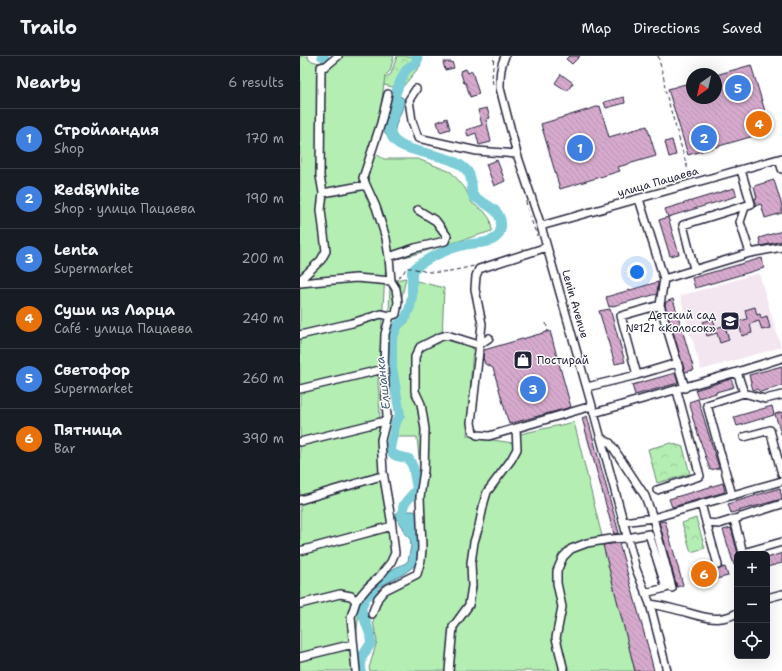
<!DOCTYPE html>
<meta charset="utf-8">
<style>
:root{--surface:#171b24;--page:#242831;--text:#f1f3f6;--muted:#9ea1a6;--line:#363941;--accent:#1a73e8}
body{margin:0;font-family:"Shantell Sans",sans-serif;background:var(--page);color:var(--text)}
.controls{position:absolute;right:12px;bottom:12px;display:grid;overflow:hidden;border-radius:6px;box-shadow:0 4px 16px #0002}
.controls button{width:36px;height:36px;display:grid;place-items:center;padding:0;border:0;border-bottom:1px solid var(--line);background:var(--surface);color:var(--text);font:20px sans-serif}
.compass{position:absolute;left:386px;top:12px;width:36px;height:36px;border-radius:50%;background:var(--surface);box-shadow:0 4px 16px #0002;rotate:214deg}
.you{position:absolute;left:337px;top:216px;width:14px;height:14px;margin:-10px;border:3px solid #fff;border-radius:50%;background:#1a73e8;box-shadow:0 0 0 6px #1a73e833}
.badge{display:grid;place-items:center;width:26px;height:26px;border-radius:50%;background:var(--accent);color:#fff;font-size:13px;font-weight:700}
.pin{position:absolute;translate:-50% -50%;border:2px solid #fff;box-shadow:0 1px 4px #0006}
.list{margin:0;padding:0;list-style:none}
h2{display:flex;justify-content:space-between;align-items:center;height:52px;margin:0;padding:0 16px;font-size:17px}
h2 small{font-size:13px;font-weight:400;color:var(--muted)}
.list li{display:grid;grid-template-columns:26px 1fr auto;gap:12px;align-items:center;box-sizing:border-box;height:60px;padding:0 16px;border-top:1px solid var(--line)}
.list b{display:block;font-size:15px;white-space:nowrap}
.list p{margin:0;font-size:13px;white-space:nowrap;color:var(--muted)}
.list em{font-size:13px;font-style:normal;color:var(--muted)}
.icon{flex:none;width:22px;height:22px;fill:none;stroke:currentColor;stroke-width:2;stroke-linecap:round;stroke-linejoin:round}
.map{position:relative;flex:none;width:482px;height:615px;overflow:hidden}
header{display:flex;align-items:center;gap:24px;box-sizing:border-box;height:56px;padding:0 20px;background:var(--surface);border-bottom:1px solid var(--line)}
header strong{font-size:19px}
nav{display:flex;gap:22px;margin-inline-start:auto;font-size:14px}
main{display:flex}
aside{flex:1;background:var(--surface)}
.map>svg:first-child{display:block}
</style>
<header>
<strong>Trailo</strong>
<nav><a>Map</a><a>Directions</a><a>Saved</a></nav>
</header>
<main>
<aside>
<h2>Nearby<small>6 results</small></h2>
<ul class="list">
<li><span class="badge" style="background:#3f7fe0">1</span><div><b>Стройландия</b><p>Shop</p></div><em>170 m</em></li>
<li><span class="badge" style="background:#3f7fe0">2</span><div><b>Red&amp;White</b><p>Shop · улица Пацаева</p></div><em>190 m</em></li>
<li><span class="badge" style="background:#3f7fe0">3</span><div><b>Lenta</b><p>Supermarket</p></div><em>200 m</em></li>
<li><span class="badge" style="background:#e8710a">4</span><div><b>Суши из Ларца</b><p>Café · улица Пацаева</p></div><em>240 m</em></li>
<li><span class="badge" style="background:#3f7fe0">5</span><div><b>Светофор</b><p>Supermarket</p></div><em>260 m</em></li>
<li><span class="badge" style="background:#e8710a">6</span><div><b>Пятница</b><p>Bar</p></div><em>390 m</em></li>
</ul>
</aside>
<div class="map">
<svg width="482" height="615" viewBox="0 0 482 615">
<defs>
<pattern id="forest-crowns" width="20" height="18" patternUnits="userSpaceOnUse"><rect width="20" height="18" fill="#b4eeb3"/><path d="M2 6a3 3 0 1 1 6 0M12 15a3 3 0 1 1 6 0" fill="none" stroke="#9acc9b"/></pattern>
<pattern id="building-back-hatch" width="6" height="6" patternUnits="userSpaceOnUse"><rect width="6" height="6" fill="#d6aacd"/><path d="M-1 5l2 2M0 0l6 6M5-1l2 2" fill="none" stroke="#b792b1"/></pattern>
</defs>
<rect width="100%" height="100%" fill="#fff"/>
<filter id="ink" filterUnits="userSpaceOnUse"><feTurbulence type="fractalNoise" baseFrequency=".025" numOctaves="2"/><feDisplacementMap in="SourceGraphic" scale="8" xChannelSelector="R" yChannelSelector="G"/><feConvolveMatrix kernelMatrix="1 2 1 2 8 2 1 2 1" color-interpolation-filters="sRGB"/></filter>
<g filter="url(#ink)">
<path fill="#f3e6f0" d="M 459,217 L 481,291 L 401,314 L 380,240 Z"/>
<path fill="url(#forest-crowns)" stroke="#6b8877" d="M 97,0 L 116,0 L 121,9 L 101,33 L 84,29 L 83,23 L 91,18 Z
M 371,387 L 383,391 L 390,418 L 357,427 L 348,393 Z
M 396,462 L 405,492 L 391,496 L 382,467 Z"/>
<path fill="#b4eeb3" stroke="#6b8877" d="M 0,0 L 8,0 L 9,4 L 19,7 L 33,0 L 94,0 L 90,15 L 85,20 L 78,73 L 68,93 L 84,103 L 118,103 L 151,116 L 165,132 L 172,147 L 184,155 L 190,163 L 192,175 L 109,200 L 86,205 L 78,326 L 85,448 L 97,489 L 85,509 L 62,531 L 52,615 L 0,615 Z
M 106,222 L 101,245 L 95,256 L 89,255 L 90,231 L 95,224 Z
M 117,225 L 144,232 L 142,283 L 173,291 L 167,380 L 213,387 L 220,378 L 274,366 L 335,615 L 70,615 L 69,612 L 77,585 L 73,566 L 78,546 L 88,535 L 118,519 L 124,455 L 117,381 L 96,381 L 95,277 L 108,266 Z"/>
<path fill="#7ccdd7" stroke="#588999" d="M 91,38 L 102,41 L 104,43 C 105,52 96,64 95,74 C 94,77 95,80 94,84 L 90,84 L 83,75 L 86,54 Z
M 99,455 L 114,455 L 118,457 L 119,506 L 105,517 L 79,531 C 78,534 67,541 65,543 L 63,542 C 66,533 82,519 91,514 C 97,510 103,510 108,505 L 111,490 L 110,483 L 104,477 L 103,471 L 96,463 L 94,459 Z"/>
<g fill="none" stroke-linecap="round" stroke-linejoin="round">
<path stroke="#7ccdd7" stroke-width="10" d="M 22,0 L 24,0
M 92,52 C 93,44 102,17 108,12 C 111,10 114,9 116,7 L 118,3 L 116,0
M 90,72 C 90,75 91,78 92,81 C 105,101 151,94 168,116 C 173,123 171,132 173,140 C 181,146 193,150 198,158 C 203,166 202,178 194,183 C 186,188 173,187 164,189 C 149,192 122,204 112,215 L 112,240 L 110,251 L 106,261 L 98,269 L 92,283 L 92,311 L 100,359 C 93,369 96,370 93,380 C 91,387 87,396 97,400 C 100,401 105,401 109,403 L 113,411 L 117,433 C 107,447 98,446 106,466
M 61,615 L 61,610 L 62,601 L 71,587 L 70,578 L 61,553 L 65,542 L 74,533"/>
</g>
<path fill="url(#building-back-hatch)" stroke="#22223b" d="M 269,0 L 280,0 L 272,8 L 266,3 Z
M 143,6 L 152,6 L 154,12 L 145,14 Z
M 451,9 L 471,75 L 388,99 L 368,33 L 392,26 L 392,42 L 416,42 L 416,19 Z
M 166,13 L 168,17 L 172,15 L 179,38 L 170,41 L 166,27 L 164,27 L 160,15 Z
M 261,18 L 273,27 L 267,35 L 255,27 Z
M 324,41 L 325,47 L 306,52 L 304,46 Z
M 300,50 L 309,81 L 347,70 L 356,100 L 318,111 L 320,115 L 260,133 L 241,68 Z
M 187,52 L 190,62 L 186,63 L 191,86 L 179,89 L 176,77 L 168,80 L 166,74 L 182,69 L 178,54 Z
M 147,62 L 150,73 L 140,76 L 137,66 Z
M 372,84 L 376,99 L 369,101 L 365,86 Z
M 197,104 L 205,125 L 194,130 L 186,108 Z
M 474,124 L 482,150 L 482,157 L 465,162 L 461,148 L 455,150 L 455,142 L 457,142 L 454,130 Z
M 434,132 L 437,140 L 368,161 L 365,153 Z
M 368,161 L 379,198 L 370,200 L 359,164 Z
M 482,175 L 482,185 L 461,190 L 459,182 Z
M 462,202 L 464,212 L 395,232 L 392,222 Z
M 358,226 L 357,238 L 309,251 L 306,241 Z
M 373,243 L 394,314 L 385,316 L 365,249 L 366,246 Z
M 455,251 L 457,259 L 460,258 L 461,262 L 467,260 L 470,272 L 462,274 L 459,265 L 450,268 L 452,277 L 442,280 L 440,271 L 426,274 L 429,284 L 420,287 L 417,277 L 407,280 L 403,266 L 413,263 L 416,272 L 426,269 L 424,260 L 434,257 L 437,266 L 447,263 L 445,254 Z
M 310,253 L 325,306 L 315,308 L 299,255 Z
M 250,275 L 271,351 L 209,368 L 193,312 L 185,308 L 183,302 L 184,294 Z
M 482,310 L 482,330 L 460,336 L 457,333 L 453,334 L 449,319 Z
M 375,317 L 378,327 L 335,339 L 332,329 Z
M 431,323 L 434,331 L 416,336 L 417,337 L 398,342 L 395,334 Z
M 398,343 L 419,412 L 410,414 L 392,360 L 393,359 L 389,346 Z
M 472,350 L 474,359 L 437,370 L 434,361 Z
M 482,356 L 482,378 L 481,378 L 475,358 Z
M 287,360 L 319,477 L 314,478 L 282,362 Z
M 423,427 L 425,436 L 372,451 L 369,443 Z
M 480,432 L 482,443 L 431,457 L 428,448 Z
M 365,465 L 383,529 L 377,531 L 359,466 Z
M 431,472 L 438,498 L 437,498 L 437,508 L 434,509 L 423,474 Z
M 319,487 L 348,591 L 354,615 L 335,615 L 303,489 Z
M 482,497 L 482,507 L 467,511 L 467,502 Z
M 425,511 L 428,520 L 412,524 L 414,528 L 402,532 L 399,520 Z"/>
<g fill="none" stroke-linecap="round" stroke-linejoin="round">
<g stroke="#22223b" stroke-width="10">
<path id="minor" d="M 205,0 C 200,11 200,20 200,32 L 217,98 L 241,170 L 294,357 L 336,513 L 350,548 L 367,615
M 116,33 L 109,44 L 112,65 L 118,82 L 177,95 L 217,98
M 479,103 L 482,113
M 66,129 L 63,122 L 81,67 L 88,38
M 23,137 L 66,129 L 76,151 L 86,182 L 89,201 L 91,225 L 96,233 L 98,246 L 96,258 L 90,260 L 85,278 L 84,313 L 87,360 L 81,384 L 83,416 L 91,463 L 95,497 L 91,506 L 79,521 L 67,532 L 56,545 L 51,561 L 56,615
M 445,151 L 440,166 L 450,197
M 241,170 L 482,102
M 247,191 L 179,213 L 176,220 L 175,233 L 182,268 L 171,367 L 173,376 L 177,379 L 189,380 L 292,350
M 89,201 L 115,192 L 145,185 L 147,180 L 136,165 L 118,154
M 394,213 L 383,169 L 451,148 L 441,114
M 364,223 L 450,197 L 482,191
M 0,224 L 21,204 L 26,195 L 21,154 L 23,137 L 20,120 L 21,11 L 26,10 L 38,0
M 0,227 L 56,222 L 91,225
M 360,249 L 385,332
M 0,279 L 52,267 L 81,258 L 90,260
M 437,316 L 482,302
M 337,319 L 321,260 L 360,249 L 364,223 L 339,143
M 287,331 L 337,319 L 377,307
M 0,333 L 84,313
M 294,357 L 437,316 L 444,337
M 444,381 L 470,374 L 482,418
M 301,382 L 310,387 L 345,440 L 353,462 L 372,532
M 0,386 L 85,365
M 357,434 L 400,420 L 377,335
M 432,439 L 407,349 L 444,337 L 465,343 L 482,339
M 0,444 L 78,421 L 84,421
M 434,463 L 443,497 L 482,486
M 323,466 L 353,462 L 482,425
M 406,467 L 419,468 L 482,448
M 0,495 L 92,470
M 398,515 L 418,509 L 401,448
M 467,542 L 482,538
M 0,548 L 40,538 L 51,540 L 56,545
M 350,548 C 358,549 366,551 374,553 C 396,558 416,569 437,557
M 72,558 L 78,542 L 85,534 L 117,518 L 121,504 L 122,492 L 120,441 L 124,414 L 125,373 L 121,348 L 115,335 L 115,301 L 120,291 L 140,281 L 147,279 L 179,289 L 189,282
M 0,601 L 53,588
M 149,615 L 153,571 L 169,549 L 172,530 L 171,507 L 174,486 L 179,470 L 184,446 L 187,436 L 211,404 L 217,393 L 216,372
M 264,615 L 256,582 L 262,551 L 257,527 L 257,515 L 263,501 L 271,493 L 287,487 L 311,483 L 327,482 L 349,478 L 366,532 L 345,537"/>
</g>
<path stroke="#22223b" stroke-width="1" stroke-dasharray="4 3" stroke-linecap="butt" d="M 358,0 L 364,23 L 365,34 L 390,121
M 193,28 L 192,22 L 194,0
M 226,145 L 227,152 L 237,180
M 98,221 L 103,218 L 106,212 C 114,211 122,216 131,216 C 146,217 160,213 174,210
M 246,267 L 248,276"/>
<use href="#minor" stroke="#fff" stroke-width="7"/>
</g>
</g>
<defs>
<g id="school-square" transform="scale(1)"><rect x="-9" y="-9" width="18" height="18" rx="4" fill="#22223b" stroke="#fff"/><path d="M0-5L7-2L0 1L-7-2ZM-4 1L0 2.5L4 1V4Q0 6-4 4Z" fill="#fff"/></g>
<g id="shop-square" transform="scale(1)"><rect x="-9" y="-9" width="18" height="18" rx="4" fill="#22223b" stroke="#fff"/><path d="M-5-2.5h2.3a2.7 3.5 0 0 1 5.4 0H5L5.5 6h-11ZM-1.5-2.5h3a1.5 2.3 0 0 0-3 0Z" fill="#fff"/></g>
</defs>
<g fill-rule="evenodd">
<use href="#school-square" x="430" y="265"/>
<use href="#shop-square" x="223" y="304"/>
</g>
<g text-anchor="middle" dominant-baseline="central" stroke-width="3" stroke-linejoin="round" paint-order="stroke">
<g font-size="11" fill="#22223b" stroke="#fff">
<text transform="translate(358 126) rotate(-16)">улица Пацаева</text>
<text transform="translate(275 248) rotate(74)">Lenin Avenue</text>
</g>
<g font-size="11" fill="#22223b" stroke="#fff" text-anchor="end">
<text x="416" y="259">Детский сад<tspan x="416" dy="13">№121 «Колосок»</tspan></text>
<text x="237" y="304" text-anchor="start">Постирай</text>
</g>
<g font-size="12" font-style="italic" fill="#425e72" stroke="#fff">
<text transform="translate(83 327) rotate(-97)">Елшанка</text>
</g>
</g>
</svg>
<div class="controls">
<button>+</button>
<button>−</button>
<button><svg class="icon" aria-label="locate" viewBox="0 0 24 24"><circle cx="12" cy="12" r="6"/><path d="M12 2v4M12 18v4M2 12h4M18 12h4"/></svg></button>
</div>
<svg class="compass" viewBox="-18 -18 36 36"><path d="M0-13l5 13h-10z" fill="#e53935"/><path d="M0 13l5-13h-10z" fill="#9ea1a6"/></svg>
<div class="you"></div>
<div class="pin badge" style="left:280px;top:92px;background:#3f7fe0">1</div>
<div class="pin badge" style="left:404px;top:82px;background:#3f7fe0">2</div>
<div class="pin badge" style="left:233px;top:333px;background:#3f7fe0">3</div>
<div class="pin badge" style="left:459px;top:68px;background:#e8710a">4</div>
<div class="pin badge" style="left:438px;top:32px;background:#3f7fe0">5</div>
<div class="pin badge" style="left:404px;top:518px;background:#e8710a">6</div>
</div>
</main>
